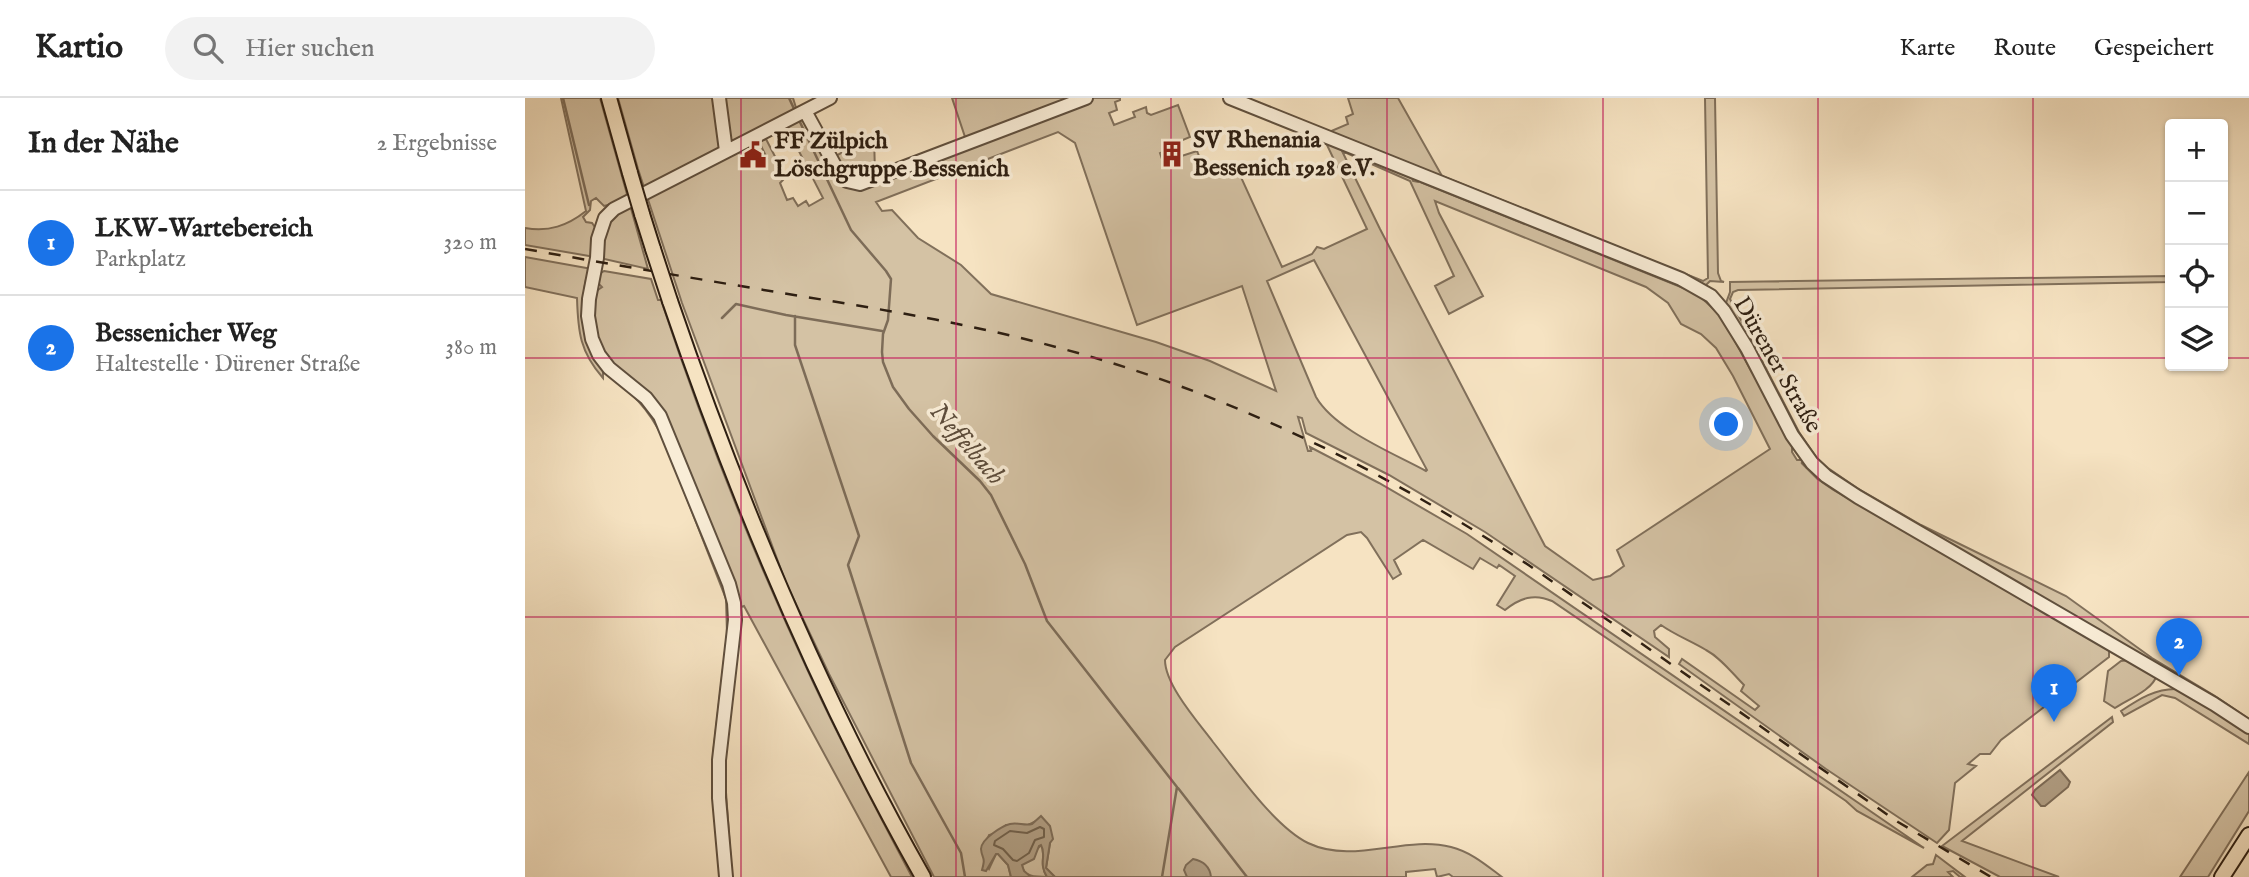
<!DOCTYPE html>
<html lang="de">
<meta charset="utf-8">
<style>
:root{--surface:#fff;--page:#f2f2f2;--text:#222;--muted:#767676;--line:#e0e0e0;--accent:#1a73e8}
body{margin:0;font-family:"IM FELL English",serif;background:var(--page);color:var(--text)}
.controls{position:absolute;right:21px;top:21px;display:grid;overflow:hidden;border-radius:7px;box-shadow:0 2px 5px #0004}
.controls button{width:63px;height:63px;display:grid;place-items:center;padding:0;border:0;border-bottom:2px solid var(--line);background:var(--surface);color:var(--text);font:35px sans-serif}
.you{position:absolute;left:1202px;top:327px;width:24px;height:24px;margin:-18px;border:5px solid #fff;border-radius:50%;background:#1a73e8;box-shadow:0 0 0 10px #1a73e833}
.badge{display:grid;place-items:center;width:46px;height:46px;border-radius:50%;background:var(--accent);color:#fff;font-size:23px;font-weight:700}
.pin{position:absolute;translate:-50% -58px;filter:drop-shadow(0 2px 4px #0008)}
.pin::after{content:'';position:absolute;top:37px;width:24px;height:21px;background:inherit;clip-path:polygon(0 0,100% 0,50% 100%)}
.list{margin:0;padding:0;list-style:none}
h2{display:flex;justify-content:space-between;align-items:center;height:91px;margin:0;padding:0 28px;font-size:30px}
h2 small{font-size:23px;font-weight:400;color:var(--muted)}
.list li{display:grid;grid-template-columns:46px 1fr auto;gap:21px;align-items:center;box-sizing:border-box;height:105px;padding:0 28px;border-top:2px solid var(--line)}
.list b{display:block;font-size:26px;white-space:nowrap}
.list p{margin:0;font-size:23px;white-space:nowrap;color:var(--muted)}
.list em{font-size:23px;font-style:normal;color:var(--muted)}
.icon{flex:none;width:38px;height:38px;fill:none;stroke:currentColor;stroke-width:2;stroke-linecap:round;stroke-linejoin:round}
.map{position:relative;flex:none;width:1724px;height:779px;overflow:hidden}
header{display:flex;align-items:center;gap:42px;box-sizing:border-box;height:98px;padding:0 35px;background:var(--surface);border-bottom:2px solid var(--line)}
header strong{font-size:33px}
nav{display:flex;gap:38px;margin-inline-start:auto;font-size:24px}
.search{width:490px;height:63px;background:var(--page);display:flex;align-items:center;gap:18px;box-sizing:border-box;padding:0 24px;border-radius:38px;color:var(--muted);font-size:26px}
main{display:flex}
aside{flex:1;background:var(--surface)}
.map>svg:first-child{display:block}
</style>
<header>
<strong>Kartio</strong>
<div class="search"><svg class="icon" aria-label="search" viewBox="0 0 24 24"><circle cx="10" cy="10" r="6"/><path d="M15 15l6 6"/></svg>Hier suchen</div>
<nav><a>Karte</a><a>Route</a><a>Gespeichert</a></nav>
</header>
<main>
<aside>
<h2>In der Nähe<small>2 Ergebnisse</small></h2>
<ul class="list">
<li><span class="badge">1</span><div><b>LKW-Wartebereich</b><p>Parkplatz</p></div><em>320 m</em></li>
<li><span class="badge">2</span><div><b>Bessenicher Weg</b><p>Haltestelle · Dürener Straße</p></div><em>380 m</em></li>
</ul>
</aside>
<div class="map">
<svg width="1724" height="779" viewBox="0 0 1724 779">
<rect width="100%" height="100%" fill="#f6e3c2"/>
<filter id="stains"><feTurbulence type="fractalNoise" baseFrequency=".00286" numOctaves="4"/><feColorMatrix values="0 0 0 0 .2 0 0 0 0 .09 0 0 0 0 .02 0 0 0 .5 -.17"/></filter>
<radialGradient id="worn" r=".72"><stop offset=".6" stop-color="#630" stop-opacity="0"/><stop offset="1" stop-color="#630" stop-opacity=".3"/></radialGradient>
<path fill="#d4c2a4" stroke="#81705b" stroke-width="2" fill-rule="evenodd" d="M 36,0 L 75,0 L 123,171 L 75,160 L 76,147 L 91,105 L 79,108 L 71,100 L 66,103 L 65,112 L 58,119 L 61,124 L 67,125 L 72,132 L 70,159 L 0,147 L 0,130 C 24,134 42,128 61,113 Z
M 93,0 L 268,0 L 272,13 L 210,45 L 197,43 L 215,49 L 224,64 L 234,59 L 237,63 L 242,60 L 234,44 L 241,41 L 259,76 L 256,77 L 258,82 L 255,85 L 262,102 L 268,100 L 273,108 L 281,103 L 284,108 L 298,100 L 262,30 L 275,19 L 279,21 L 309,59 L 349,37 L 350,76 L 441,42 L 427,0 L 538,0 L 540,4 L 549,0 L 595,0 L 595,2 L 590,4 L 592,12 L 584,15 L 589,27 L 610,19 L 608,14 L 621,9 L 622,15 L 626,17 L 653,7 L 665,39 L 648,46 L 649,50 L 635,55 L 638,64 L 672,53 L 682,78 L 710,66 L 757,169 L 787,156 L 792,149 L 799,151 L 842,131 L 802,47 L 802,45 L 886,77 L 888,83 L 893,84 L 895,82 L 1154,185 L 1176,197 L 1198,218 L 1267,346 L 1267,354 L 1272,362 L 1279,362 L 1584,549 L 1584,559 L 1476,642 L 1465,656 L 1455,656 L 1443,666 L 1451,668 L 1430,685 L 1424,732 L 1412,745 L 1301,671 L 1154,566 L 1157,561 L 1230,612 L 1234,608 L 1216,593 L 1219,587 C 1207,575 1196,560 1181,552 C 1166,543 1150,537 1136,527 L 1129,533 L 1130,539 L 1144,551 L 1144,559 L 960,434 L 864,377 L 781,335 L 777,320 L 773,319 L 783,353 L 786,353 L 785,349 L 854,385 L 942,436 L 1399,750 L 1332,713 L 1321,703 L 1027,503 C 1009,495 995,500 980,512 L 972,507 L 990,478 L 974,467 L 972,470 L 955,460 L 948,471 L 898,442 L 869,462 L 876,476 L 868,481 L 842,440 L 836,434 L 822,437 L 650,549 L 640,562 C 640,587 673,624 688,644 C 712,674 749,728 783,745 C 829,767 879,737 926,749 C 946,754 961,767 977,779 L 928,779 L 924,776 L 912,779 L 910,771 L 881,774 L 881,779 L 530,779 L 521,770 L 525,745 L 511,723 L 501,728 L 481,727 L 471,735 L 464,737 L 457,755 L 460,760 L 460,765 L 464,771 L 471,756 L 473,756 L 483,767 L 486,779 L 409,779 L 304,576 L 261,485 L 157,205 L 113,71 ZM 533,34 L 550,45 L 612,227 L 717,188 L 751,293 L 685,263 L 631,244 L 466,196 L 436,167 L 393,140 L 367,112 L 357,113 L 351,104 ZM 817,53 L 885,83 L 929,178 L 910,188 L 924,216 L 958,198 L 914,115 L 910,103 L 1121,189 L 1143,205 L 1156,226 L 1176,236 L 1191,250 L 1208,278 L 1245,351 L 1092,452 L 1099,468 L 1085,478 L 1068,482 L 1020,448 L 855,131 ZM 789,162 L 902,372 L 901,373 C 868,355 810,332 791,299 L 742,183 Z
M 823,0 L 873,0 L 917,78 L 1178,183 L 1183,180 L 1180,0 L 1190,0 L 1193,175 L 1196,183 L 1199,184 L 1185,183 L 1181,187 L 1177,187 L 804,34 L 823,26 L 821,19 L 828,16 Z
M 0,159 L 67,171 L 61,181 L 59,192 L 62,195 C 57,229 65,261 94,283 C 108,293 120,302 131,316 L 204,495 L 207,523 L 190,670 L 198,779 L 195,779 L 187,681 L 188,656 L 202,536 L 201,501 L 139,342 C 122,308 108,296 78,273 L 78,280 C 55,254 53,234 52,200 L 0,189 Z
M 79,173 L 126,181 L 133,202 L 136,202 C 179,332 230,460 288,584 C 319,650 353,715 387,779 L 366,779 L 219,508 L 216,509 L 200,655 L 200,680 L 207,779 L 197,674 L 214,505 L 141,321 L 82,262 L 68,234 L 70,194 L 77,189 L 71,183 L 73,177 Z
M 1645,178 L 1645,184 L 1213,192 L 1208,194 L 1205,201 L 1274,334 L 1291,359 L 1303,370 L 1332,390 L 1396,427 L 1541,498 L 1627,560 L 1690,598 L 1724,621 L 1724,623 L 1311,381 L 1282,353 L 1201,205 L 1205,194 L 1205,184 Z
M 1605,562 L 1631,578 C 1629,591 1602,602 1590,610 L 1579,603 L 1583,573 L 1596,563 Z
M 1653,591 L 1724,634 L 1724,646 L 1650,600 L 1637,597 L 1599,618 L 1596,613 C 1614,601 1631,590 1653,591 Z
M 1587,619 L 1588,624 L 1437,743 L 1534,779 L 1475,779 L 1417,748 Z
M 1724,674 L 1724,713 L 1683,779 L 1655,779 Z
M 516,747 C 522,757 513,764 522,779 C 511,779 498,779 497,767 Z
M 1411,757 L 1440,779 L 1435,779 L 1428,773 L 1423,774 L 1428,779 L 1387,779 L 1402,767 L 1408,766 Z"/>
<path fill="#b2a086" stroke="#7d6c58" stroke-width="2" d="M 1535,672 L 1545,684 L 1543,689 L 1520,708 L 1516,708 L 1507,697 L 1510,692 Z
M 516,718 L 525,728 L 528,741 L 525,745 L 521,770 L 530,779 L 522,779 C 513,765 522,757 516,747 L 514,748 L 509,761 L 497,767 L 499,773 L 506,779 L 486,779 L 483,767 L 473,756 L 471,756 L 461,773 L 457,772 C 461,758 457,762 456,751 C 456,741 477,728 485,726 C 493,724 499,728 507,726 Z
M 668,761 C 678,763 685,769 686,779 L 662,779 L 659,772 L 661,767 Z"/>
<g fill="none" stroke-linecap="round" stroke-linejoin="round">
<path stroke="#70604c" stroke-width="2" d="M 515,729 L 519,731 L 519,739 L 510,742 L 504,755 L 492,763 L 488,762 L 478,751 L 469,747 L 470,743 L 485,733 L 502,735 Z"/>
<path stroke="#7d6c58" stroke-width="2.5" d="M 38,0 L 64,107
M 264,0 L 270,13
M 274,22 L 326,132 L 361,173 L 366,181 L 363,222 L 358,236 L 357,254 L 358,264 L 368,289 L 384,311 L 408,338 L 455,383 L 466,397 L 500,466 L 522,523 L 652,689 L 637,779
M 849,64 L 885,79
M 896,84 L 1164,192
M 1176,199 L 1189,211
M 270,218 L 270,247 L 334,438 L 323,467 L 386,665 L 436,755 L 440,779
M 197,220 L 211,206 L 261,217 L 357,233
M 1210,243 L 1227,274
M 1277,365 L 1293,381 L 1309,392 L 1583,551
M 653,690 L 722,779"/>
<g stroke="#60503e" stroke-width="16">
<path id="minor" d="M 194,0 L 201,53
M 705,0 L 1156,181 L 1186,198 L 1199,213 L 1222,250 L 1267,337 L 1287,365 L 1301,378 L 1333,399 L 1689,606 L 1724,629
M 280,13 L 314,75 L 322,83 L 335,86 L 561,0
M 201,779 L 194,700 L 194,662 L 210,522 L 209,505 L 204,486 L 135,318 L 121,300 L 84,270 L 74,257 L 67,241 L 63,218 L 64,201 L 72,160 L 73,141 L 80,120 L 89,111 L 305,0"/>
</g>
<g stroke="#2e1f12" stroke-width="18">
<path id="major" d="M 84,0 L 105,75
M 117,116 L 128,151
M 145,203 C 213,402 294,596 398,779
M 1697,779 L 1724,737"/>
</g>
<use href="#minor" stroke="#f9edd7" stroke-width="12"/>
<use href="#major" stroke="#f6e3c2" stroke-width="14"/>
<path stroke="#2e1f12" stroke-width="2.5" stroke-dasharray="12 12" stroke-linecap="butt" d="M 0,151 C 90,167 179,182 269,197 C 361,212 452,227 542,252 C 708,297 862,374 1005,468 L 1373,724 L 1466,779"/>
<g stroke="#2e1f12" stroke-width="18" stroke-linecap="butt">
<path id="major-bridge" d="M 105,75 L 117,116
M 128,151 L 145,203"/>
</g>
<use href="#major-bridge" stroke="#f6e3c2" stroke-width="14"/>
</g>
<path fill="none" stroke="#c2185b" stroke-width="2" stroke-opacity="0.55" d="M 216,0 L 216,779M 431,0 L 431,779M 646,0 L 646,779M 862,0 L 862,779M 1078,0 L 1078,779M 1293,0 L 1293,779M 1508,0 L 1508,779M 0,260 L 1645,260M 1698,260 L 1724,260M 0,519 L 1724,519"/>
<defs>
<g id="building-bare" transform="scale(2.1)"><path d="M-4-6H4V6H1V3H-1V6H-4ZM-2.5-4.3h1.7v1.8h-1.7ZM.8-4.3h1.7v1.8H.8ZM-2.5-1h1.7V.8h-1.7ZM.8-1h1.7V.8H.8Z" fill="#8f2418" stroke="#f9edd7" stroke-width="2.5" paint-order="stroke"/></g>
<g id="civic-bare" transform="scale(2.1)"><path d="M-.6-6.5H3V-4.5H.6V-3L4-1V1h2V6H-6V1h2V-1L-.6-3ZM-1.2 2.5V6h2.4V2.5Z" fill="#8f2418" stroke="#f9edd7" stroke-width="2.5" paint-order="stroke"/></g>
</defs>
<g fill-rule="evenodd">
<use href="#building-bare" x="647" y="56"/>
<use href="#civic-bare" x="228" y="57"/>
</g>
<g text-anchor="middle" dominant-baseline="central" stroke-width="7" stroke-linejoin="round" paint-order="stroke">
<g font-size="24" font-weight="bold" fill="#2e1f12" stroke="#f9edd7" text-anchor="start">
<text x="668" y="42">SV Rhenania<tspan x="668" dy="28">Bessenich 1928 e.V.</tspan></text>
<text x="249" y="43">FF Zülpich<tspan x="249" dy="28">Löschgruppe Bessenich</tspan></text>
</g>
<g font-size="24" fill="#2e1f12" stroke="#f9edd7">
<text transform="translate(1252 267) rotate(60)">Dürener Straße</text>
</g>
<g font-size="26" font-style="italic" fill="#5c4c3b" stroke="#f9edd7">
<text transform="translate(442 346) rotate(49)">Neffelbach</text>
</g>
</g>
<rect width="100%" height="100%" filter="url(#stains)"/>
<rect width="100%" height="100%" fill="url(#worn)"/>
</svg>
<div class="controls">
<button>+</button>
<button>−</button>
<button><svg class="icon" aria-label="locate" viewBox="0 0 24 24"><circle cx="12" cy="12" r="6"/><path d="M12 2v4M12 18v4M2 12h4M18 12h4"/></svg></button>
<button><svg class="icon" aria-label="layers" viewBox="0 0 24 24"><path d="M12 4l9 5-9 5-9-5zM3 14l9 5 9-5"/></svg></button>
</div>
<div class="you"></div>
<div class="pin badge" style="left:1529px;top:624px">1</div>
<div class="pin badge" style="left:1654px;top:578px">2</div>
</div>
</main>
